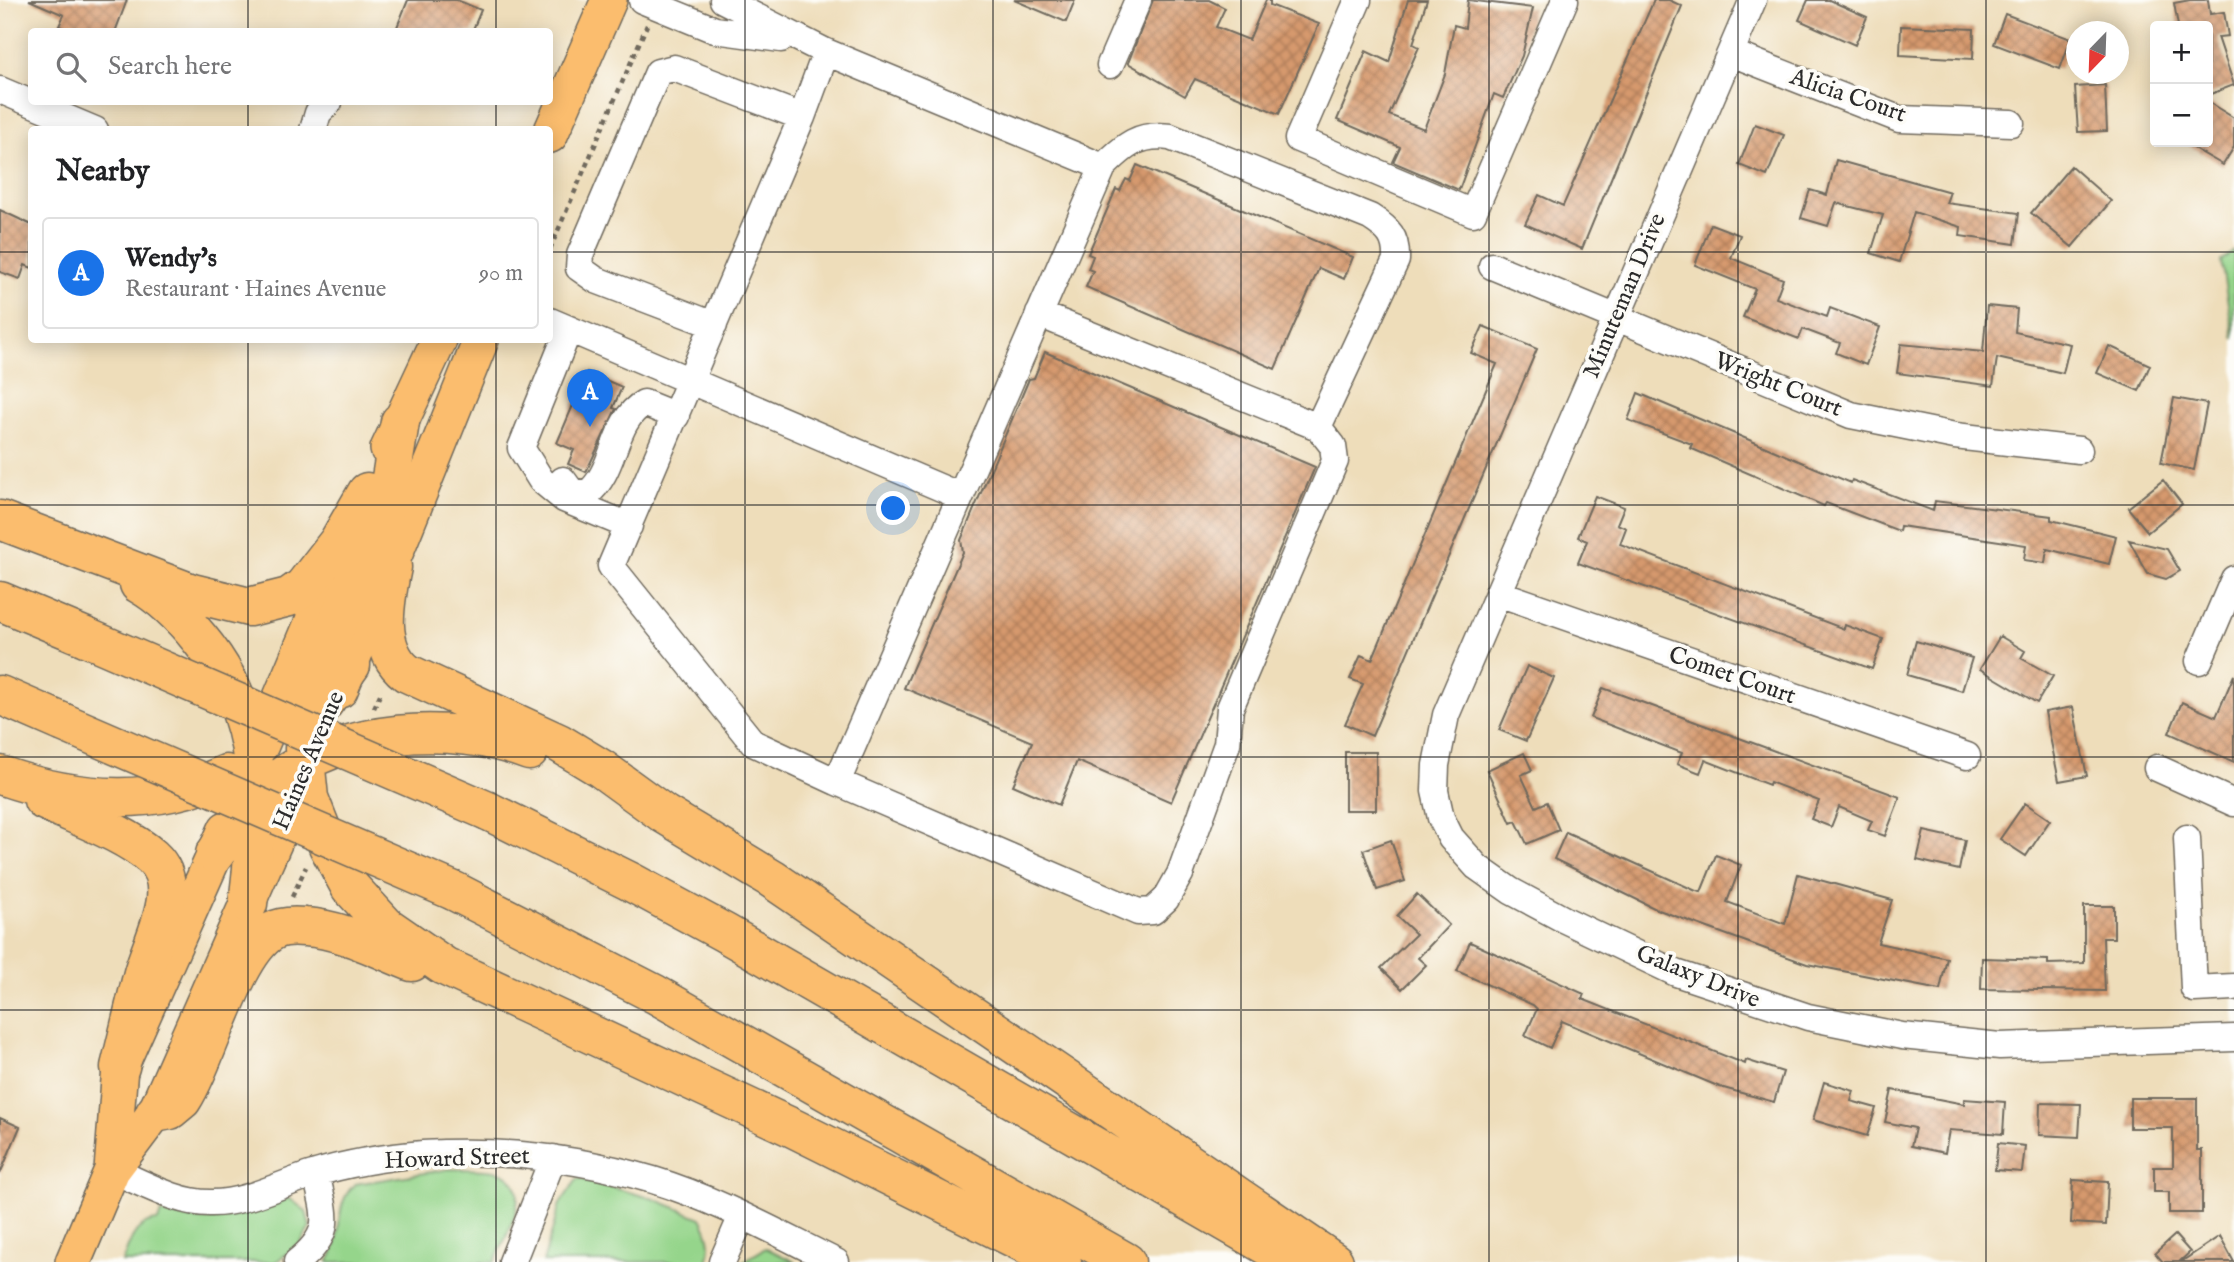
<!DOCTYPE html>
<meta charset="utf-8">
<style>
:root{--surface:#fff;--page:#f2f2f2;--text:#202124;--muted:#757577;--line:#e0e0e0;--accent:#1a73e8}
body{margin:0;font-family:"IM FELL English",serif;background:var(--page);color:var(--text)}
.controls{position:absolute;right:21px;top:21px;display:grid;overflow:hidden;border-radius:7px;box-shadow:0 4px 18px #0003}
.controls button{width:63px;height:63px;display:grid;place-items:center;padding:0;border:0;border-bottom:2px solid var(--line);background:var(--surface);color:var(--text);font:35px sans-serif}
.compass{position:absolute;left:2066px;top:21px;width:63px;height:63px;border-radius:50%;background:var(--surface);box-shadow:0 4px 18px #0003;rotate:203deg}
.you{position:absolute;left:894px;top:509px;width:24px;height:24px;margin:-18px;border:5px solid #fff;border-radius:50%;background:#1a73e8;box-shadow:0 0 0 10px #1a73e833}
.badge{display:grid;place-items:center;width:46px;height:46px;border-radius:50%;background:var(--accent);color:#fff;font-size:23px;font-weight:700}
.pin{position:absolute;translate:-50% -58px;filter:drop-shadow(0 2px 4px #0008)}
.pin::after{content:'';position:absolute;top:37px;width:24px;height:21px;background:inherit;clip-path:polygon(0 0,100% 0,50% 100%)}
.list{margin:0;padding:0;list-style:none}
h2{display:flex;justify-content:space-between;align-items:center;height:91px;margin:0;padding:0 28px;font-size:30px}
h2 small{font-size:23px;font-weight:400;color:var(--muted)}
.list li{display:grid;grid-template-columns:46px 1fr auto;gap:21px;align-items:center;box-sizing:border-box;height:112px;margin:0 14px 14px;padding:0 14px;border:2px solid var(--line);border-radius:7px}
.list b{display:block;font-size:26px;white-space:nowrap}
.list p{margin:0;font-size:23px;white-space:nowrap;color:var(--muted)}
.list em{font-size:23px;font-style:normal;color:var(--muted)}
.icon{flex:none;width:38px;height:38px;fill:none;stroke:currentColor;stroke-width:2;stroke-linecap:round;stroke-linejoin:round}
.map{position:relative;flex:none;width:2234px;height:1262px;overflow:hidden}
.search{position:absolute;background:var(--surface);box-shadow:0 4px 18px #0003;left:28px;top:28px;width:525px;height:77px;display:flex;align-items:center;gap:18px;box-sizing:border-box;padding:0 24px;border-radius:7px;color:var(--muted);font-size:26px}
.panel{position:absolute;background:var(--surface);box-shadow:0 4px 18px #0003;left:28px;top:126px;width:525px;height:217px;border-radius:7px}
.map>svg:first-child{display:block}
</style>
<div class="map">
<svg width="2234" height="1262" viewBox="0 0 2234 1262">
<defs>
<pattern id="building-cross-hatch" width="8" height="8" patternUnits="userSpaceOnUse" patternTransform="scale(1.75)"><rect width="8" height="8" fill="#d6996d"/><path d="M0 0l8 8M0 8l8-8" fill="none" stroke="#ae7d5a"/></pattern>
</defs>
<rect width="100%" height="100%" fill="#fdfcf7"/>
<filter id="ink" filterUnits="userSpaceOnUse"><feTurbulence type="fractalNoise" baseFrequency=".0143" numOctaves="2"/><feDisplacementMap in="SourceGraphic" scale="14" xChannelSelector="R" yChannelSelector="G"/><feConvolveMatrix kernelMatrix="1 2 1 2 8 2 1 2 1" color-interpolation-filters="sRGB"/></filter>
<filter id="wash" filterUnits="userSpaceOnUse"><feTurbulence type="fractalNoise" baseFrequency=".00686" numOctaves="4" result="noise"/><feDisplacementMap in="SourceGraphic" scale="28" xChannelSelector="R" yChannelSelector="G"/><feGaussianBlur stdDeviation="1.57" result="paint"/><feColorMatrix in="noise" values="0 0 0 0 0 0 0 0 0 0 0 0 0 0 0 0 0 1.4 0 .05"/><feComposite in="paint" operator="in"/></filter>
<g filter="url(#wash)">
<rect width="100%" height="100%" fill="#eeddba"/>
<path fill="#95d58b" stroke="#60805b" stroke-width="2" d="M 2234,251 L 2234,339 L 2221,261 Z
M 450,1169 C 465,1170 484,1168 499,1172 C 539,1184 504,1240 494,1262 L 328,1262 C 346,1237 331,1206 355,1184 Z
M 578,1178 L 654,1199 L 701,1218 C 709,1233 713,1245 707,1262 L 543,1262 L 560,1204 Z
M 289,1198 L 306,1211 L 310,1227 L 299,1246 L 275,1262 L 122,1262 C 130,1243 134,1222 158,1221 L 161,1213 C 216,1227 237,1216 289,1198 Z
M 766,1248 L 795,1262 L 742,1262 Z"/>
<g id="blocks">
<path fill="url(#building-cross-hatch)" d="M 29,0 L 127,0 L 115,32 L 71,32 L 59,26 L 64,15 Z
M 408,0 L 457,0 L 481,10 L 472,32 L 395,32 Z
M 1014,0 L 1075,0 L 1066,22 Z
M 1153,0 L 1209,0 L 1225,8 L 1216,27 L 1249,40 L 1266,0 L 1270,0 L 1270,5 L 1319,24 L 1279,114 L 1195,79 L 1185,96 L 1128,63 Z
M 1408,0 L 1427,0 L 1413,44 L 1419,47 L 1389,115 L 1424,129 L 1445,74 L 1454,25 L 1465,28 L 1468,0 L 1533,8 L 1522,56 L 1503,98 L 1494,94 L 1459,190 L 1393,162 L 1400,147 L 1337,120 L 1366,51 L 1389,62 Z
M 1654,0 L 1669,0 L 1682,6 L 1582,249 L 1525,224 L 1539,195 L 1563,206 Z
M 1808,0 L 1829,0 L 1867,17 L 1855,45 L 1799,20 Z
M 2190,0 L 2208,0 L 2210,14 L 2224,12 L 2228,36 L 2218,37 L 2234,85 L 2208,95 L 2208,26 L 2178,26 L 2174,3 Z
M 2005,14 L 2071,39 L 2060,69 L 1994,44 Z
M 1901,26 L 1974,29 L 1973,59 L 1900,55 Z
M 2105,85 L 2107,131 L 2078,132 L 2075,87 Z
M 2208,102 L 2234,118 L 2234,147 L 2223,165 L 2183,142 L 2208,142 Z
M 1755,124 L 1784,135 L 1767,176 L 1739,165 Z
M 1836,160 L 1950,192 L 1946,203 L 2019,213 L 2015,244 L 1960,236 L 1961,227 L 1914,212 L 1899,262 L 1871,253 L 1883,215 L 1836,203 L 1828,226 L 1801,218 L 1810,190 L 1827,195 Z
M 1137,165 L 1353,257 L 1344,279 L 1319,268 L 1275,369 L 1086,287 L 1093,271 L 1088,269 L 1093,256 L 1088,254 L 1116,189 L 1120,191 L 1126,179 L 1130,181 Z
M 2071,166 L 2111,201 L 2072,247 L 2031,213 Z
M 0,210 L 32,225 L 32,268 L 25,265 L 20,279 L 0,272 Z
M 1711,224 L 1740,235 L 1731,258 L 1783,279 L 1776,298 L 1827,317 L 1830,308 L 1880,327 L 1866,365 L 1836,353 L 1840,343 L 1803,329 L 1799,339 L 1743,317 L 1755,289 L 1695,265 Z
M 1987,306 L 2017,309 L 2015,332 L 2070,344 L 2063,373 L 1997,358 L 1993,386 L 1897,373 L 1901,344 L 1983,352 Z
M 1483,326 L 1537,349 L 1372,736 L 1345,724 L 1363,684 L 1350,679 L 1361,655 L 1372,660 L 1497,364 L 1471,353 Z
M 2109,346 L 2150,365 L 2139,391 L 2097,373 Z
M 1045,352 L 1315,467 L 1171,802 L 1077,761 L 1059,805 L 1013,785 L 1032,742 L 904,688 L 963,552 L 961,540 L 1029,379 L 1034,378 Z
M 587,372 L 622,387 L 613,408 L 616,409 L 586,472 L 568,464 L 574,450 L 557,443 Z
M 1638,393 L 1851,483 L 1852,480 L 1933,511 L 1935,501 L 2051,516 L 2051,520 L 2116,536 L 2109,564 L 2047,549 L 2045,563 L 2024,560 L 2026,545 L 1900,526 L 1899,531 L 1826,503 L 1824,506 L 1690,448 L 1692,444 L 1628,420 Z
M 2174,398 L 2207,404 L 2194,470 L 2161,463 Z
M 2163,480 L 2182,504 L 2148,532 L 2128,508 Z
M 1595,496 L 1624,507 L 1617,524 L 1626,528 L 1620,544 L 1844,629 L 1845,625 L 1883,639 L 1872,669 L 1578,563 L 1587,541 L 1578,537 Z
M 2129,540 L 2167,549 L 2180,571 L 2166,579 L 2148,574 Z
M 2000,636 L 2025,651 L 2021,658 L 2053,676 L 2037,703 L 1980,669 Z
M 1916,641 L 1972,658 L 1962,691 L 1907,675 Z
M 1527,666 L 1554,678 L 1526,741 L 1499,730 Z
M 2234,675 L 2234,762 L 2169,733 L 2182,702 L 2216,717 Z
M 1603,688 L 1900,797 L 1885,836 L 1868,830 L 1872,821 L 1839,807 L 1831,827 L 1811,819 L 1819,801 L 1770,782 L 1769,785 L 1705,760 L 1700,773 L 1677,764 L 1682,753 L 1591,718 Z
M 2073,707 L 2087,776 L 2059,781 L 2045,712 Z
M 1345,752 L 1376,752 L 1376,810 L 1345,810 Z
M 1524,753 L 1532,770 L 1521,775 L 1536,807 L 1547,802 L 1559,830 L 1527,844 L 1516,821 L 1511,823 L 1487,770 Z
M 2025,803 L 2050,820 L 2026,856 L 2000,839 Z
M 1924,831 L 1965,840 L 1959,870 L 1917,860 Z
M 1566,832 L 1696,891 L 1701,892 L 1716,855 L 1741,865 L 1727,902 L 1785,924 L 1798,874 L 1892,900 L 1878,943 L 1947,958 L 1940,990 L 1807,964 L 1656,909 L 1554,859 Z
M 1391,840 L 1405,881 L 1377,890 L 1363,850 Z
M 1417,894 L 1449,925 L 1418,958 L 1426,965 L 1402,989 L 1381,968 L 1416,934 L 1397,916 Z
M 2084,906 L 2114,906 L 2114,938 L 2103,938 L 2105,991 L 1981,989 L 1982,958 L 2048,960 L 2048,964 L 2084,963 Z
M 1470,942 L 1584,994 L 1582,999 L 1745,1064 L 1746,1060 L 1783,1072 L 1774,1102 L 1720,1087 L 1562,1021 L 1550,1048 L 1525,1036 L 1537,1009 L 1533,1005 L 1457,971 Z
M 1824,1082 L 1854,1091 L 1851,1101 L 1876,1108 L 1867,1136 L 1813,1120 Z
M 1892,1090 L 1964,1104 L 1964,1099 L 2005,1102 L 2003,1134 L 1949,1130 L 1945,1153 L 1911,1146 L 1915,1128 L 1885,1122 Z
M 2130,1098 L 2197,1098 L 2197,1150 L 2202,1150 L 2202,1213 L 2169,1213 L 2169,1192 L 2154,1192 L 2154,1167 L 2173,1167 L 2173,1128 L 2130,1128 Z
M 2040,1103 L 2081,1104 L 2079,1137 L 2039,1135 Z
M 0,1118 L 20,1127 L 0,1174 Z
M 1998,1143 L 2025,1146 L 2022,1172 L 1995,1170 Z
M 2073,1180 L 2108,1182 L 2106,1225 L 2071,1223 Z
M 2175,1235 L 2190,1252 L 2179,1262 L 2163,1262 L 2155,1253 Z
M 2220,1236 L 2234,1262 L 2181,1262 Z"/>
</g>
</g>
<g filter="url(#ink)">
<use href="#blocks" fill-opacity="0" stroke="#6f695d" stroke-width="2"/>
<g fill="none" stroke-linecap="round" stroke-linejoin="round">
<g stroke="#6f695d" stroke-width="29">
<path id="minor" d="M 642,0 L 715,30 L 781,39
M 723,0 L 826,52 L 1103,167 L 837,782 L 753,743 L 611,566 L 802,117 L 826,52
M 1358,0 L 1298,139 L 1473,213 L 1565,0
M 1753,0 L 1446,715 L 1436,765 L 1435,791 L 1441,818 L 1451,838 L 1477,867 L 1511,891 L 1565,920 L 1676,973 L 1808,1017 L 1902,1036 L 2000,1046 L 2234,1038
M 1731,53 L 1899,119 L 2011,123
M 1110,65 L 1138,0
M 0,90 L 95,130
M 313,130 L 318,113 L 329,102
M 1492,266 L 1851,415 L 1955,436 L 2079,450
M 1039,314 L 1318,427 L 1396,260 C 1397,237 1389,229 1370,217 L 1170,137 C 1139,133 1125,145 1103,167
M 550,321 L 960,496
M 714,325 L 596,280 L 579,268 L 580,255 L 658,72 L 674,68 L 802,117
M 569,329 L 521,448 L 541,480 L 564,499 L 629,526
M 563,480 L 571,491 L 587,494 C 616,472 612,421 644,403 L 676,416
M 1498,593 L 1967,756
M 2199,661 L 2234,579
M 2157,768 L 2234,803
M 837,782 L 1138,912 L 1153,911 L 1166,899 L 1180,874 L 1227,744 L 1230,708 L 1335,461 L 1333,446 L 1318,427
M 2187,838 L 2194,989 L 2234,987
M 112,1170 C 143,1183 178,1204 212,1203 C 245,1203 281,1184 313,1174 C 348,1163 386,1157 423,1154 C 500,1149 578,1158 653,1180 C 716,1199 777,1233 836,1262
M 297,1262 C 335,1232 325,1215 316,1173
M 512,1262 L 553,1158
M 722,1262 L 742,1216"/>
</g>
<g stroke="#6f695d" stroke-width="38">
<path id="major" d="M 550,135 L 609,0
M 388,449 L 439,340
M 340,690 L 481,340
M 261,745 L 346,542
M 112,1170 L 120,1067 L 226,829
M 73,1262 L 112,1170 L 155,1113 L 296,793"/>
</g>
<g stroke="#6f695d" stroke-width="41">
<path id="highway" d="M 400,422 L 387,503 L 307,696 L 304,749 L 309,798 L 328,846 L 350,887 L 386,926 L 444,966 L 793,1128 L 1062,1262
M 0,520 L 192,593 L 249,607 L 289,597 L 303,587 L 338,542 L 367,492
M 392,567 C 385,601 375,649 407,673 L 559,743 L 602,769 L 664,814 L 772,879 L 1334,1262
M 139,584 C 162,597 182,617 199,638 C 266,718 260,806 248,904
M 0,601 L 88,638
M 0,695 L 62,722
M 312,713 L 323,704 L 351,665
M 0,775 C 74,801 153,808 226,774
M 43,800 C 76,816 125,833 152,857 C 185,887 152,940 143,973 C 135,1004 128,1035 120,1067
M 488,811 L 629,881 L 725,933 L 1295,1262
M 215,854 C 233,828 251,801 277,780 C 343,728 452,721 529,751
M 454,891 L 655,994 L 1126,1262
M 155,1113 L 170,1110 L 182,1100 C 208,1060 234,952 273,931 C 282,926 295,926 305,927 C 342,929 378,949 412,962"/>
</g>
<path stroke="#6f695d" stroke-width="4.5" stroke-dasharray="5 5" stroke-linecap="butt" d="M 550,249 L 647,25
M 374,708 L 382,690
M 292,897 L 306,867"/>
<use href="#minor" stroke="#fff" stroke-width="26"/>
<use href="#major" stroke="#fbbd6e" stroke-width="35"/>
<use href="#highway" stroke="#fbbd6e" stroke-width="38"/>
<g stroke="#6f695d" stroke-width="41" stroke-linecap="butt">
<path id="highway-bridge" d="M 88,638 L 488,811
M 62,722 L 454,891"/>
</g>
<use href="#highway-bridge" stroke="#fbbd6e" stroke-width="38"/>
</g>
</g>
<path fill="none" stroke="#2b2b2b" stroke-width="2" stroke-opacity="0.55" d="M 248,0 L 248,32M 496,0 L 496,32M 745,0 L 745,1262M 993,0 L 993,1262M 1241,0 L 1241,1262M 1489,0 L 1489,1262M 1738,0 L 1738,1262M 1986,0 L 1986,1262M 248,102 L 248,130M 496,102 L 496,130M 0,252 L 32,252M 550,252 L 2234,252M 248,340 L 248,1262M 496,340 L 496,1262M 0,505 L 2234,505M 0,757 L 2234,757M 0,1010 L 2234,1010"/>
<g text-anchor="middle" dominant-baseline="central" stroke-width="7" stroke-linejoin="round" paint-order="stroke">
<g font-size="24" fill="#2b2b2b" stroke="#fdfcf7">
<text transform="translate(1848 96) rotate(19)">Alicia Court</text>
<text transform="translate(1625 296) rotate(-67)">Minuteman Drive</text>
<text transform="translate(1778 385) rotate(22)">Wright Court</text>
<text transform="translate(1732 676) rotate(19)">Comet Court</text>
<text transform="translate(309 761) rotate(-67)">Haines Avenue</text>
<text transform="translate(1698 977) rotate(22)">Galaxy Drive</text>
<text transform="translate(457 1159) rotate(-2)">Howard Street</text>
</g>
</g>
</svg>
<div class="controls">
<button>+</button>
<button>−</button>
</div>
<svg class="compass" viewBox="-18 -18 36 36"><path d="M0-13l5 13h-10z" fill="#e53935"/><path d="M0 13l5-13h-10z" fill="#757577"/></svg>
<div class="you"></div>
<div class="pin badge" style="left:590px;top:427px">A</div>
<div class="search"><svg class="icon" aria-label="search" viewBox="0 0 24 24"><circle cx="10" cy="10" r="6"/><path d="M15 15l6 6"/></svg>Search here</div>
<section class="panel">
<h2>Nearby<small></small></h2>
<ul class="list">
<li><span class="badge">A</span><div><b>Wendy's</b><p>Restaurant · Haines Avenue</p></div><em>90 m</em></li>
</ul>
</section>
</div>
